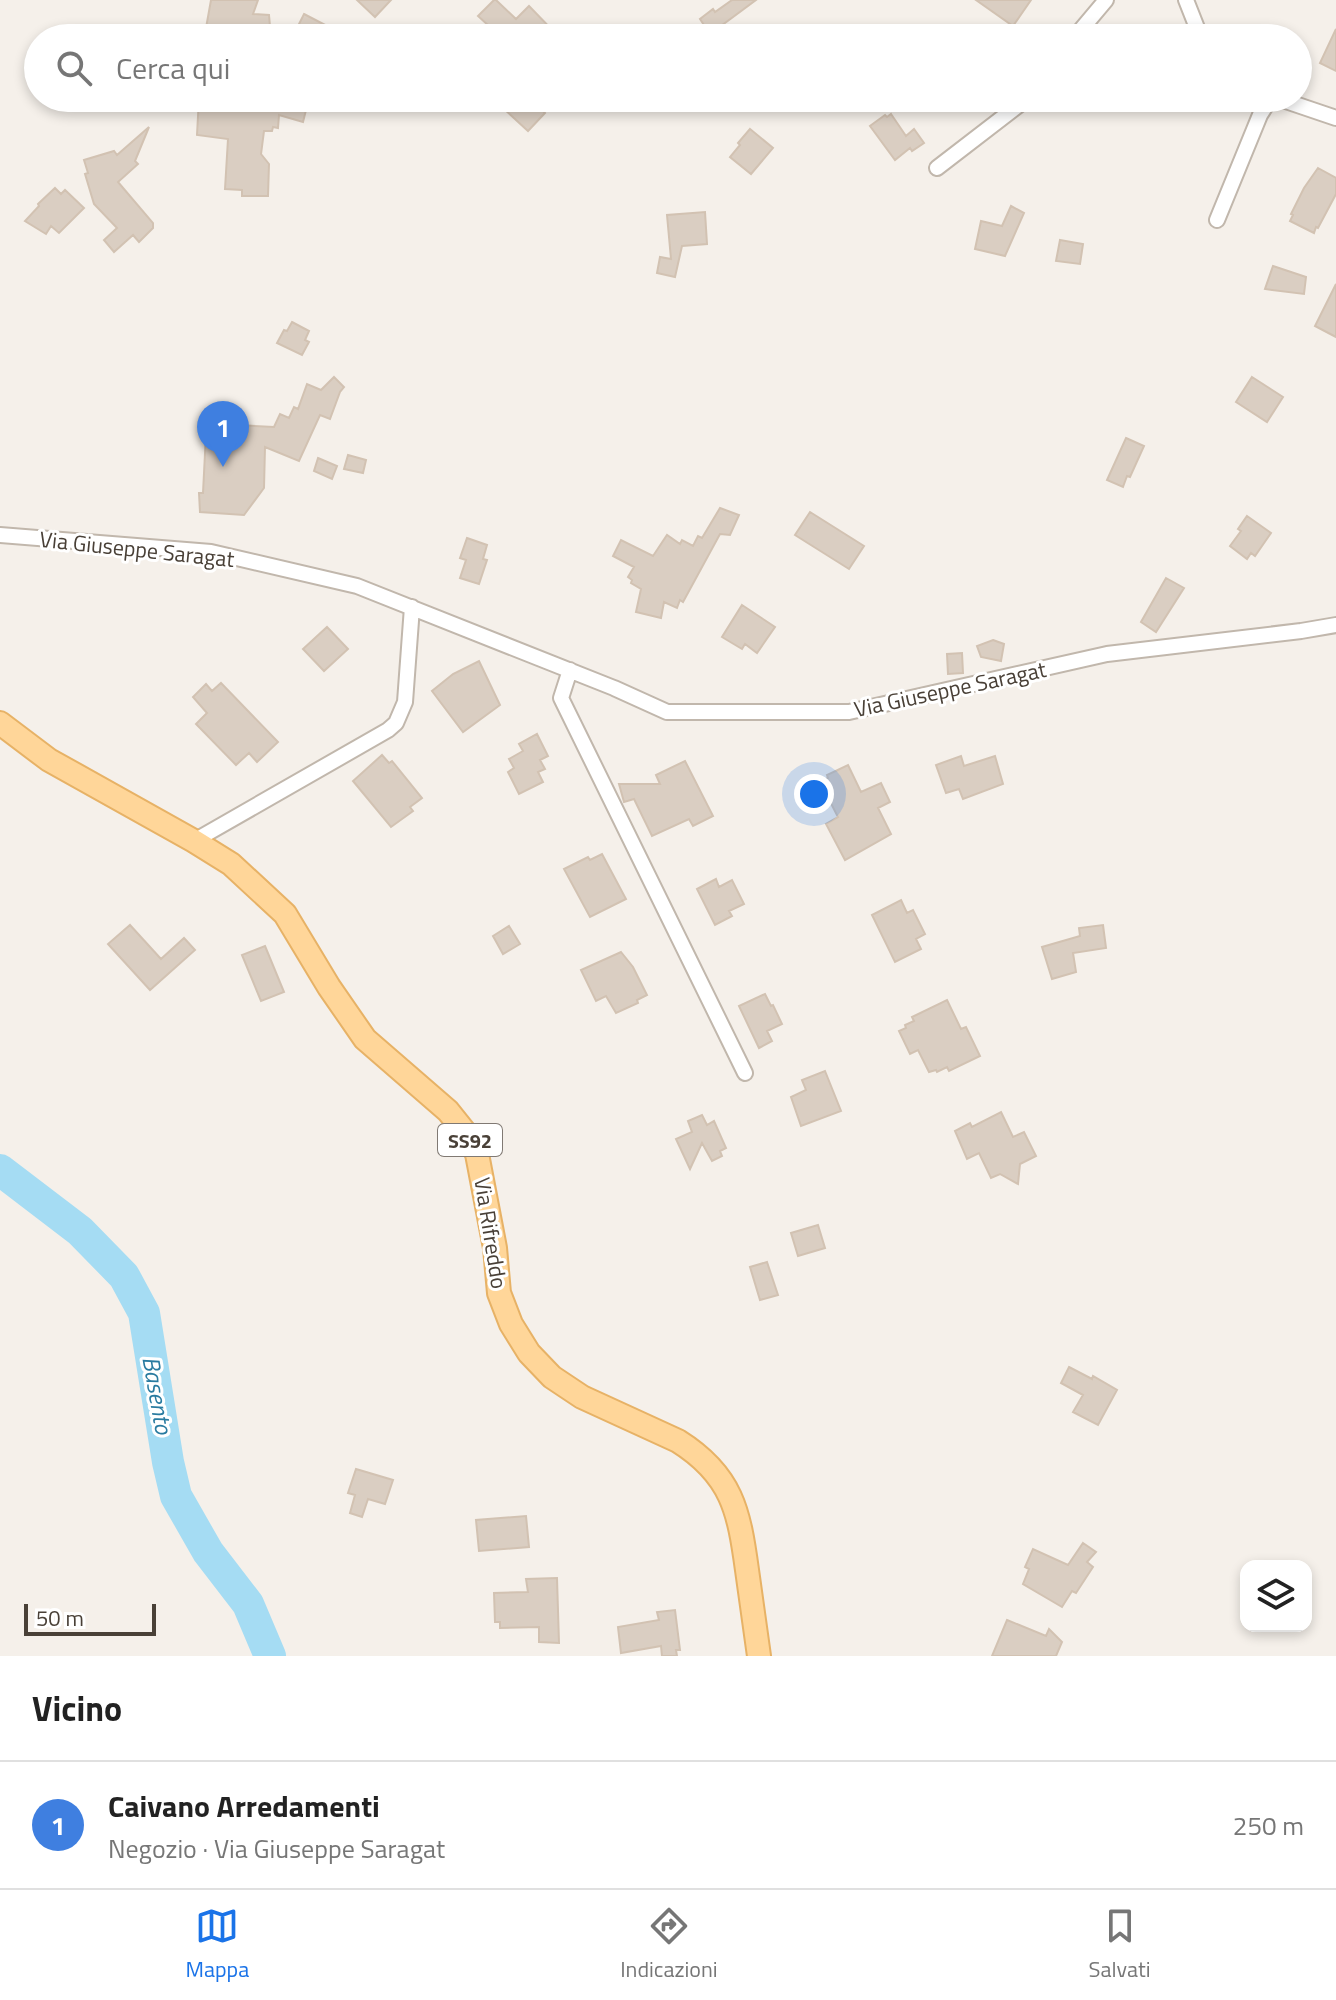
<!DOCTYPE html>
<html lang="it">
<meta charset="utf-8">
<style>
:root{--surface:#fff;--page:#f6f6f6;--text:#222;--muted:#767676;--line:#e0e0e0;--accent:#1a73e8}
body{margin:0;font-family:"Titillium Web",sans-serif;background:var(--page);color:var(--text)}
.controls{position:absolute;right:24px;bottom:24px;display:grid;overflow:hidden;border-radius:16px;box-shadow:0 4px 12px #0003}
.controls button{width:72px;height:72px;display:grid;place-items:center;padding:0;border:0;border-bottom:2px solid var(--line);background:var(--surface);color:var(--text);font:40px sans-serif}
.scale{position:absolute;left:24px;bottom:20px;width:132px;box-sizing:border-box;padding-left:8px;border:4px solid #494037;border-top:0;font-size:22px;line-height:28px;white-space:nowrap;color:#494037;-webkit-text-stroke:6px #fff;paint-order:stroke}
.you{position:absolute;left:814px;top:794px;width:28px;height:28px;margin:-20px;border:6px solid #fff;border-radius:50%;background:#1a73e8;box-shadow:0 0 0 12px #1a73e833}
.badge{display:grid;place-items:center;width:52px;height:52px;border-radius:50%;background:var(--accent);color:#fff;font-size:26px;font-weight:700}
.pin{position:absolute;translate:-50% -66px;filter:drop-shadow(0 2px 4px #0008)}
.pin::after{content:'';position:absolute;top:42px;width:28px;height:24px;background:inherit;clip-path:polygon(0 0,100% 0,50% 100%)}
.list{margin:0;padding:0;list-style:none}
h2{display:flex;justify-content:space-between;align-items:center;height:104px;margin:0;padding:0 32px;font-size:34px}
h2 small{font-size:26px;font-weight:400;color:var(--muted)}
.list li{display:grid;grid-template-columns:52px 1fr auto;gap:24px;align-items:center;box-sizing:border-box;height:128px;padding:0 32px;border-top:2px solid var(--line)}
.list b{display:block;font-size:30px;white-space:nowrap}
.list p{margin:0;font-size:26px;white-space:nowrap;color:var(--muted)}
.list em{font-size:26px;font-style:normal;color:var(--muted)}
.icon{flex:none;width:44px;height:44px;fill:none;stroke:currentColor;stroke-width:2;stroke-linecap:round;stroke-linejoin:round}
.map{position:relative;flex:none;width:1336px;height:1656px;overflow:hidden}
.search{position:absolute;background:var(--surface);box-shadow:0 4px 12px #0003;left:24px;right:24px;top:24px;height:88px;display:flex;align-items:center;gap:20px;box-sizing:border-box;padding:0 28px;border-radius:44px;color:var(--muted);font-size:30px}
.sheet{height:232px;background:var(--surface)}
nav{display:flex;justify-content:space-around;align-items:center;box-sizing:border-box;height:112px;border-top:2px solid var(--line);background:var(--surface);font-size:22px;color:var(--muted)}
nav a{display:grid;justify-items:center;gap:4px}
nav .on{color:var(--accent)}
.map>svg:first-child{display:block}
</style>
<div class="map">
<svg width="1336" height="1656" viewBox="0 0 1336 1656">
<rect width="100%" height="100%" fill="#f5f0ea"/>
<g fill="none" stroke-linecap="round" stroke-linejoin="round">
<path stroke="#a5dcf3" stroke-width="32" d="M 0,1170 L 80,1231 L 124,1276 L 144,1313 L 168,1462 L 176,1496 L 208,1552 L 248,1604 L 270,1656"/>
</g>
<path fill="#dacec2" stroke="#d2c2b2" stroke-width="2" d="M 211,0 L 258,0 L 253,14 L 269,15 L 271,38 L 226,38 L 226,32 L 206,28 Z
M 357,0 L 391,0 L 375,17 Z
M 494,0 L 496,0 L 516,19 L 529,6 L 560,38 L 502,38 L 478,16 Z
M 732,0 L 756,0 L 710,34 L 700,19 L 713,9 L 715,12 Z
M 976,0 L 1031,0 L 1013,26 Z
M 304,14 L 331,28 L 326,38 L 292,38 Z
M 1336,29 L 1336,71 L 1320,63 Z
M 199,98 L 248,98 L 263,102 L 264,98 L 309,98 L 303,122 L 279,115 L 278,128 L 273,127 L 272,131 L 264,131 L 261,154 L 269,164 L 268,196 L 242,196 L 242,190 L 225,189 L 228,139 L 197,135 Z
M 514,98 L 549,98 L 540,108 L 545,113 L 528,131 L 504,109 Z
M 891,114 L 906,136 L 914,129 L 924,143 L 912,151 L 910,148 L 895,160 L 870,126 L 885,115 L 887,117 Z
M 149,127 L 135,161 L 138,164 L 118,182 L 153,223 L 153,228 L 139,242 L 133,235 L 114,252 L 104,240 L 117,228 L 94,204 L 85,174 L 88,173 L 84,160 L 114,151 L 117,155 Z
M 750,129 L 773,148 L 751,174 L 730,157 L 740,145 L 738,143 Z
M 1318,168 L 1336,178 L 1336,194 L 1318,228 L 1316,227 L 1314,233 L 1290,221 L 1293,215 L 1291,214 L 1304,188 Z
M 55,188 L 61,194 L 65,190 L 84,208 L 59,233 L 51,226 L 46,234 L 25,221 L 39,206 L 38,204 Z
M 1011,206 L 1024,213 L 1005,256 L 975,249 L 981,221 L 1002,226 Z
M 705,212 L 707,244 L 682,246 L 675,277 L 657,273 L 660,257 L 671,259 L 667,215 Z
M 1060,240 L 1083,244 L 1080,264 L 1056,261 Z
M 1273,266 L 1306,277 L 1304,294 L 1265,289 Z
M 1336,284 L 1336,337 L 1315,326 Z
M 292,322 L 309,331 L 305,340 L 309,342 L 302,355 L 277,343 L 284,330 L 287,331 Z
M 334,377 L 344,387 L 340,392 L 330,419 L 320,415 L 299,461 L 265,447 L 264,488 L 244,515 L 200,512 L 199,493 L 203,493 L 207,414 L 238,417 L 238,425 L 274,427 L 280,414 L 289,418 L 294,407 L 298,409 L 307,384 L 321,390 Z
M 1252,377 L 1283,397 L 1267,422 L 1236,402 Z
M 1126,438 L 1144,446 L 1130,477 L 1127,476 L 1123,487 L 1107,480 Z
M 348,455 L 366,460 L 363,473 L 344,469 Z
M 318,458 L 337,466 L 332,479 L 314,471 Z
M 720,508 L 739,515 L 730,535 L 720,534 L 683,602 L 680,600 L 677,608 L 664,602 L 661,618 L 636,612 L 641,589 L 631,583 L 632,580 L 628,577 L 634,567 L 613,556 L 621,540 L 653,556 L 667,535 L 680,544 L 682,540 L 693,546 L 698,536 L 702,538 Z
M 810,512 L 864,546 L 849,569 L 795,535 Z
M 1247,516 L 1271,533 L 1255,556 L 1251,553 L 1247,559 L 1230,546 L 1241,531 L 1238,529 Z
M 467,538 L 487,545 L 483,559 L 487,560 L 479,584 L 460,578 L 466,560 L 460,558 Z
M 1166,578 L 1184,588 L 1156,632 L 1141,622 Z
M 742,605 L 775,627 L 757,653 L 745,644 L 742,649 L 722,637 Z
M 327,627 L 348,649 L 324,671 L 303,649 Z
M 993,640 L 1004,644 L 1001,661 L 981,657 L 977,646 Z
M 962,653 L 963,673 L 948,674 L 947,654 Z
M 479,661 L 500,705 L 463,732 L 432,691 L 453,674 Z
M 221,683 L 278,742 L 257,762 L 249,753 L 236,765 L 196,724 L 207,713 L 193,697 L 206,684 L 212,691 Z
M 537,734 L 548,756 L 540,760 L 545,769 L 538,772 L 543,782 L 519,794 L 508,772 L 514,768 L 509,759 L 523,751 L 519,744 Z
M 382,755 L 389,763 L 392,761 L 422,798 L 410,807 L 413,811 L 391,827 L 353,781 Z
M 961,756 L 964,766 L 995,756 L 1003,784 L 963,799 L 959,789 L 946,793 L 936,765 Z
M 685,761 L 713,816 L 693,826 L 689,819 L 652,836 L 634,799 L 624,802 L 619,784 L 660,784 L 656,775 Z
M 848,765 L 861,792 L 881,783 L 890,802 L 878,808 L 891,834 L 845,860 L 826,824 L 838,817 L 820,782 L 828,778 L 827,775 Z
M 602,854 L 626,899 L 590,917 L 564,869 L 588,857 L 590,860 Z
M 716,879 L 719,887 L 732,880 L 744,904 L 729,911 L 732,916 L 715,925 L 697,889 Z
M 901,900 L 907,913 L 913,910 L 925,934 L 916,939 L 921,949 L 895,962 L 872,915 Z
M 130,925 L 161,959 L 184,938 L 195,950 L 150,990 L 108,944 Z
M 1103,925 L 1106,948 L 1073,953 L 1076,972 L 1052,979 L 1042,947 L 1080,936 L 1079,928 Z
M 509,926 L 520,944 L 503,954 L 493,936 Z
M 265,946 L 284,992 L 261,1001 L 242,955 Z
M 621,952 L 633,967 L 647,995 L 637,1000 L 638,1003 L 616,1013 L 606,996 L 596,1001 L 581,970 Z
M 765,994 L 771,1006 L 773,1005 L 782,1024 L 767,1031 L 772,1041 L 759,1048 L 739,1006 Z
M 947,1000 L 961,1029 L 966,1027 L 980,1056 L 949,1071 L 947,1067 L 937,1072 L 936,1070 L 929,1072 L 918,1050 L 910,1054 L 899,1031 L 906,1028 L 905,1025 L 914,1021 L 912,1017 Z
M 825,1071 L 841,1111 L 801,1126 L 791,1097 L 806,1090 L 802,1080 Z
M 1001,1112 L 1013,1137 L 1024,1132 L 1036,1156 L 1020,1164 L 1018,1184 L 1000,1174 L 991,1178 L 979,1153 L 967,1159 L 955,1131 L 970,1123 L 972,1127 Z
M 702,1115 L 707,1125 L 714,1121 L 726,1148 L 720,1151 L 722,1156 L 712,1161 L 702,1143 L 690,1169 L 676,1139 L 692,1132 L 688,1121 Z
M 818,1225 L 825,1248 L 798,1256 L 791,1233 Z
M 767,1262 L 778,1295 L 760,1300 L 750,1267 Z
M 1069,1367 L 1092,1379 L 1093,1376 L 1117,1390 L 1098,1425 L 1073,1412 L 1083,1395 L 1061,1383 Z
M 356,1469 L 393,1480 L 385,1504 L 368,1499 L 362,1517 L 350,1513 L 355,1495 L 348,1493 Z
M 526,1516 L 529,1547 L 479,1551 L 476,1520 Z
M 1083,1543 L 1096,1552 L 1087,1562 L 1093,1567 L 1076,1593 L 1072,1591 L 1062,1607 L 1023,1584 L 1029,1569 L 1025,1567 L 1033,1549 L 1068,1565 Z
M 557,1578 L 559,1643 L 539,1642 L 539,1627 L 500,1628 L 500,1622 L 495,1622 L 494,1593 L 528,1592 L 526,1579 Z
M 675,1610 L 680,1650 L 676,1650 L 677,1656 L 662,1656 L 661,1646 L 621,1653 L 618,1627 L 659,1620 L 657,1612 Z
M 1007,1620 L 1046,1636 L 1049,1629 L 1062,1642 L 1056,1656 L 992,1656 Z"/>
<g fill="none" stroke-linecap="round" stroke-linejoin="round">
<g stroke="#c1b7ac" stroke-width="18">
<path id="street" d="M 1186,0 L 1201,38
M 1074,38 L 1106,0
M 1277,98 L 1336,118
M 937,168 L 1028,98
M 1217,220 L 1260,115 L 1271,98
M 0,535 L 211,552 L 357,586 L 614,688 L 667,712 L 849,712 L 1107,654 L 1301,631 L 1336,625
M 570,670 L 561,698 L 745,1073
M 194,841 L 388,730 L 396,723 L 405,702 L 412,607"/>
</g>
<g stroke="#e7b266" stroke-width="26">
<path id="primary" d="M 0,723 L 49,760 L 194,841 L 231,864 L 285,914 L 329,987 L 365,1039 L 448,1111 L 468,1136 L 477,1154 L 495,1248 L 499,1293 L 511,1324 L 529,1353 L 552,1377 L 582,1397 L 678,1441 C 732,1475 739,1511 747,1570 C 751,1599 755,1627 759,1656"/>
</g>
<use href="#street" stroke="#fff" stroke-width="14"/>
<use href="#primary" stroke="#ffd699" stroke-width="22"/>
</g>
<g text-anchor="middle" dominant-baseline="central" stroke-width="6" stroke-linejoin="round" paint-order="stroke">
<rect fill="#fff" stroke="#807973" stroke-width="2" x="438" y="1124" width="64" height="32" rx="6"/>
<g font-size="20" font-weight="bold" fill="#494037">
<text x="470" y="1140">SS92</text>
</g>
<g font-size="22" fill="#494037" stroke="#fff">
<text transform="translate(137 549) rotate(6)">Via Giuseppe Saragat</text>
<text transform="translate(950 689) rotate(-12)">Via Giuseppe Saragat</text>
<text transform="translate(491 1233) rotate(81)">Via Rifreddo</text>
</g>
<g font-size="24" font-style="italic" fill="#297ba0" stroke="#fff">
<text transform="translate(158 1395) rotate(80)">Basento</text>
</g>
</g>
</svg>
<div class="controls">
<button><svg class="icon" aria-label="layers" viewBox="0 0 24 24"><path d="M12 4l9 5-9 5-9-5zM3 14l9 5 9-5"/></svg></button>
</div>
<div class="scale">50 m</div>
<div class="you"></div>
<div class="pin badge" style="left:223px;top:467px;background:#3f7fe0">1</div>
<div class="search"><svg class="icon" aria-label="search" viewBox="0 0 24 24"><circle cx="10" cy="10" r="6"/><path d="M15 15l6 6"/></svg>Cerca qui</div>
</div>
<section class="sheet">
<h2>Vicino<small></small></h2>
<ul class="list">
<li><span class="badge" style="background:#3f7fe0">1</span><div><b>Caivano Arredamenti</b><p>Negozio · Via Giuseppe Saragat</p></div><em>250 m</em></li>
</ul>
</section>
<nav>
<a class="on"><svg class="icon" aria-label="map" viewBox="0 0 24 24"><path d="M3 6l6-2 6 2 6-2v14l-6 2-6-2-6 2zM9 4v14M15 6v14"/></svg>Mappa</a>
<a><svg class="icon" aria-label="directions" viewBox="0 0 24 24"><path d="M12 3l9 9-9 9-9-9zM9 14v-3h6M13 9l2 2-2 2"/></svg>Indicazioni</a>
<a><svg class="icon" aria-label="saved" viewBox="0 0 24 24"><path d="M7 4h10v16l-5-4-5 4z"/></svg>Salvati</a>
</nav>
